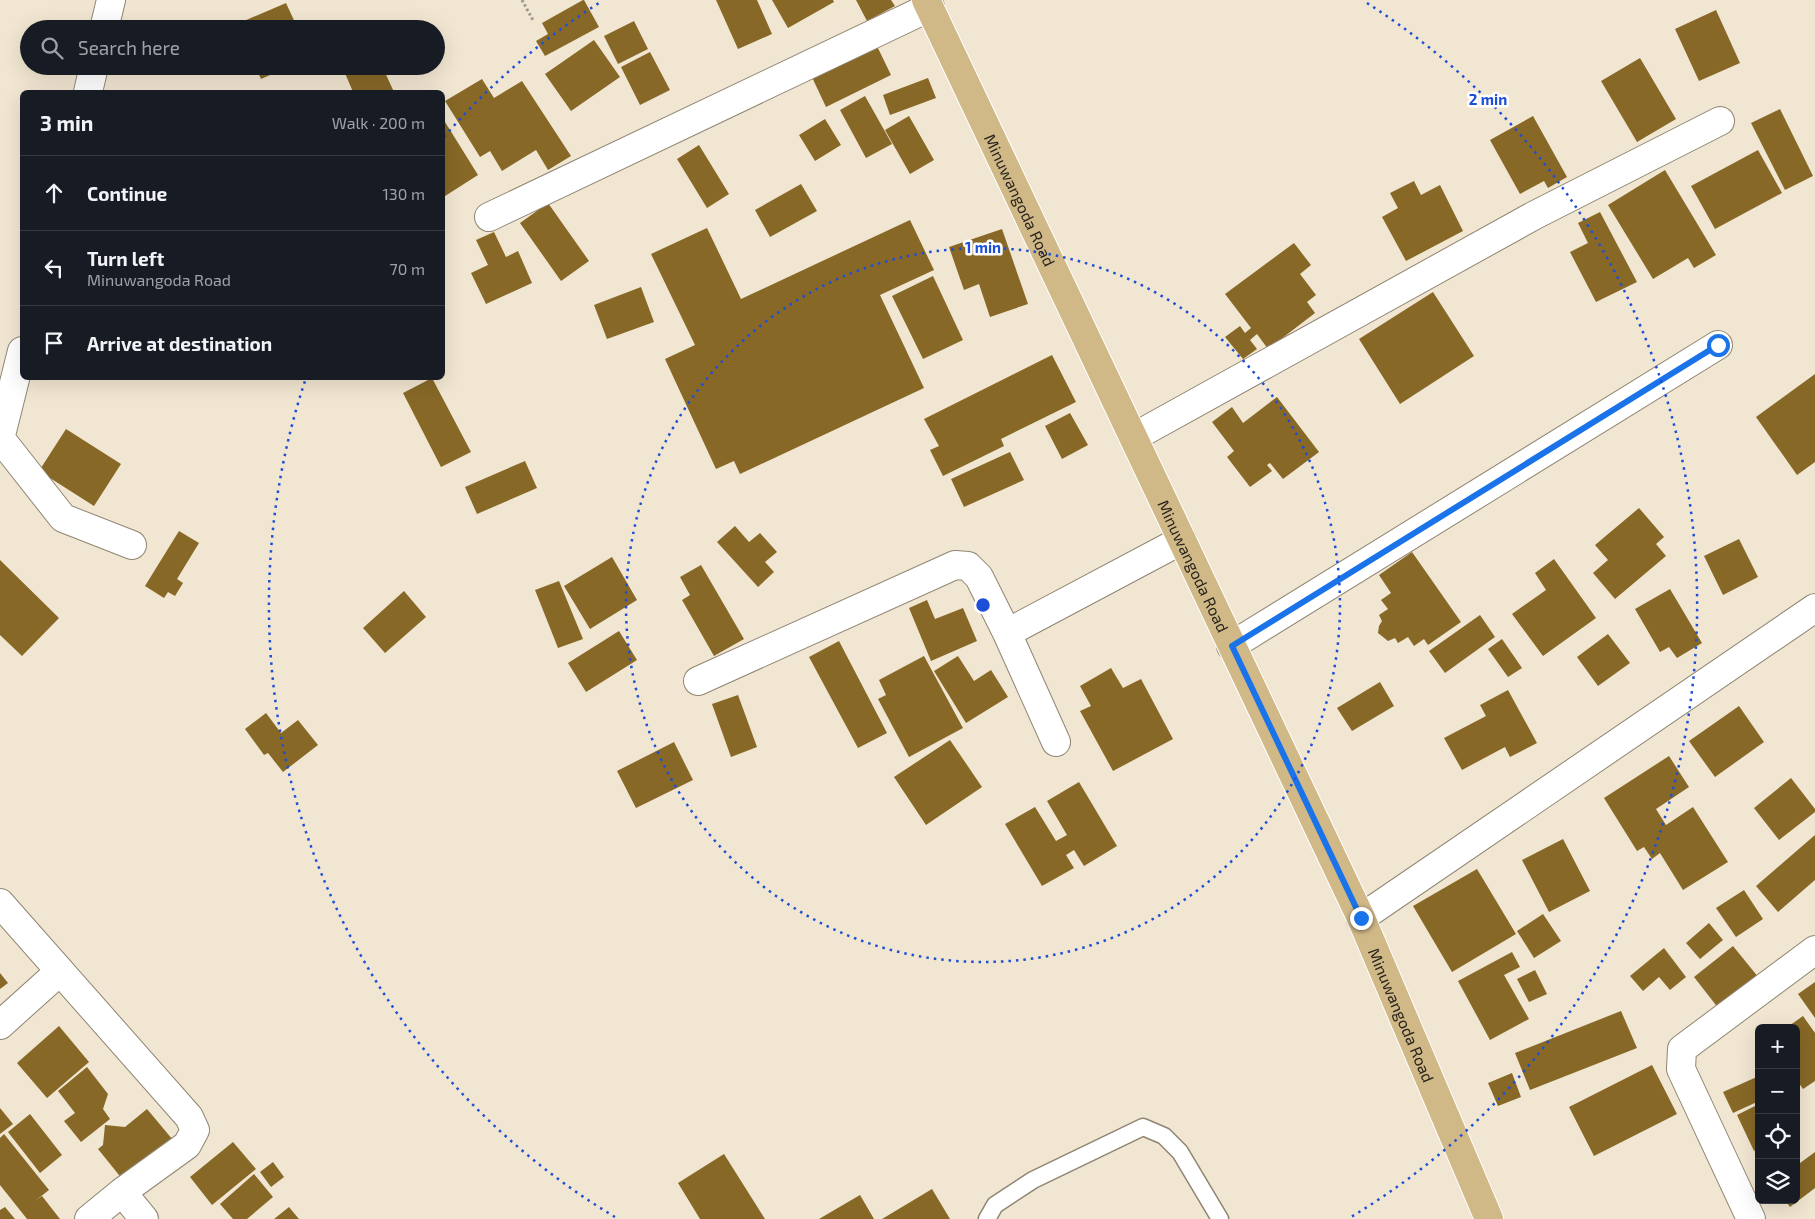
<!DOCTYPE html>
<meta charset="utf-8">
<style>
:root{--surface:#171b24;--page:#20242c;--text:#f1f3f6;--muted:#9ea1a6;--line:#363941}
body{margin:0;font-family:"Exo 2",sans-serif;background:var(--page);color:var(--text)}
.controls{position:absolute;right:15px;bottom:15px;display:grid;overflow:hidden;border-radius:8px;box-shadow:0 5px 20px #0002}
.controls button{width:45px;height:45px;display:grid;place-items:center;padding:0;border:0;border-bottom:1px solid var(--line);background:var(--surface);color:var(--text);font:25px sans-serif}
.stop{position:absolute;width:15px;height:15px;margin:-11px;border:4px solid #1a73e8;border-radius:50%;background:#fff}
.stop.end{background:#1a73e8;border-color:#fff;box-shadow:0 1px 5px #0008}
.list{margin:0;padding:0;list-style:none}
h2{display:flex;justify-content:space-between;align-items:center;height:65px;margin:0;padding:0 20px;font-size:21px}
h2 small{font-size:16px;font-weight:400;color:var(--muted)}
.list li{display:grid;grid-template-columns:32px 1fr auto;gap:15px;align-items:center;box-sizing:border-box;height:75px;padding:0 20px;border-top:1px solid var(--line)}
.list b{display:block;font-size:19px;white-space:nowrap}
.list p{margin:0;font-size:16px;white-space:nowrap;color:var(--muted)}
.list em{font-size:16px;font-style:normal;color:var(--muted)}
.icon{flex:none;width:28px;height:28px;fill:none;stroke:currentColor;stroke-width:2;stroke-linecap:round;stroke-linejoin:round}
.map{position:relative;flex:none;width:1815px;height:1219px;overflow:hidden}
.search{position:absolute;background:var(--surface);box-shadow:0 5px 20px #0002;left:20px;top:20px;width:425px;height:55px;display:flex;align-items:center;gap:12px;box-sizing:border-box;padding:0 18px;border-radius:28px;color:var(--muted);font-size:19px}
.panel{position:absolute;background:var(--surface);box-shadow:0 5px 20px #0002;left:20px;top:90px;width:425px;height:290px;border-radius:8px}
.map>svg:first-child{display:block}
</style>
<div class="map">
<svg width="1815" height="1219" viewBox="0 0 1815 1219">
<rect width="100%" height="100%" fill="#f1e6d1"/>
<path fill="#876827" d="M 583,0 L 584,0 L 599,27 L 545,56 L 536,41 L 548,34 L 542,23 Z
M 716,0 L 757,0 L 772,34 L 738,49 Z
M 772,0 L 833,0 L 834,2 L 788,28 Z
M 856,0 L 891,0 L 895,6 L 867,21 Z
M 286,3 L 298,29 L 239,29 L 237,24 Z
M 1716,10 L 1740,63 L 1699,81 L 1675,29 Z
M 634,21 L 648,49 L 618,64 L 604,36 Z
M 594,40 L 620,77 L 571,111 L 545,74 Z
M 875,42 L 891,75 L 826,107 L 810,73 Z
M 650,52 L 670,90 L 640,105 L 621,67 Z
M 1640,58 L 1676,119 L 1637,142 L 1601,81 Z
M 255,66 L 291,66 L 261,79 Z
M 342,66 L 382,66 L 394,92 L 353,92 Z
M 928,78 L 936,98 L 890,115 L 883,95 Z
M 482,79 L 494,98 L 522,81 L 571,156 L 548,170 L 536,150 L 502,171 L 490,151 L 480,157 L 445,101 Z
M 865,96 L 892,144 L 866,158 L 840,110 Z
M 1780,109 L 1813,176 L 1785,190 L 1751,123 Z
M 909,116 L 934,160 L 910,174 L 885,130 Z
M 1533,116 L 1567,177 L 1548,188 L 1544,181 L 1520,194 L 1490,140 Z
M 825,119 L 841,145 L 815,161 L 799,135 Z
M 445,122 L 478,175 L 442,198 L 442,123 Z
M 699,145 L 729,194 L 707,208 L 677,159 Z
M 1758,150 L 1782,193 L 1715,229 L 1691,186 Z
M 1665,170 L 1716,255 L 1694,268 L 1688,258 L 1653,279 L 1608,205 Z
M 1414,181 L 1421,195 L 1440,185 L 1463,231 L 1406,261 L 1382,217 L 1398,208 L 1390,193 Z
M 801,184 L 817,211 L 770,237 L 755,210 Z
M 548,203 L 589,261 L 561,281 L 520,223 Z
M 1600,212 L 1637,282 L 1596,302 L 1570,252 L 1588,243 L 1578,223 Z
M 910,220 L 934,270 L 880,295 L 924,388 L 740,474 L 734,461 L 716,469 L 665,359 L 695,345 L 651,254 L 707,228 L 741,299 Z
M 1002,229 L 1028,304 L 990,317 L 979,284 L 964,290 L 949,247 Z
M 494,232 L 506,257 L 518,251 L 532,283 L 486,304 L 471,273 L 488,265 L 476,240 Z
M 1294,243 L 1311,265 L 1300,274 L 1316,295 L 1307,302 L 1315,313 L 1268,349 L 1257,334 L 1250,340 L 1257,349 L 1243,359 L 1225,337 L 1240,326 L 1245,333 L 1251,328 L 1225,294 Z
M 933,276 L 963,340 L 923,359 L 892,296 Z
M 641,287 L 654,322 L 607,339 L 594,305 Z
M 1433,292 L 1474,356 L 1400,404 L 1359,339 Z
M 1052,355 L 1076,402 L 1001,439 L 1004,446 L 943,476 L 930,450 L 939,446 L 924,419 Z
M 1815,374 L 1815,462 L 1797,475 L 1756,417 Z
M 432,378 L 471,452 L 441,467 L 403,393 Z
M 1277,397 L 1319,452 L 1283,479 L 1270,463 L 1267,465 L 1272,471 L 1250,487 L 1227,457 L 1234,451 L 1212,422 L 1232,407 L 1243,423 Z
M 1070,413 L 1088,445 L 1062,459 L 1045,426 Z
M 66,429 L 121,464 L 94,506 L 39,471 Z
M 1010,452 L 1024,480 L 964,507 L 951,479 Z
M 525,461 L 537,488 L 477,514 L 465,487 Z
M 1639,508 L 1664,537 L 1656,544 L 1666,556 L 1615,599 L 1593,573 L 1608,560 L 1595,545 Z
M 735,526 L 749,542 L 760,533 L 777,552 L 765,562 L 774,572 L 758,587 L 717,542 Z
M 179,531 L 199,543 L 177,579 L 183,583 L 175,596 L 168,592 L 164,598 L 145,586 Z
M 1739,539 L 1758,577 L 1723,595 L 1704,556 Z
M 1412,552 L 1461,622 L 1428,645 L 1424,639 L 1414,646 L 1408,637 L 1398,643 L 1395,638 L 1388,641 L 1378,633 L 1379,626 L 1382,621 L 1379,615 L 1388,609 L 1381,600 L 1391,593 L 1379,575 Z
M 612,557 L 637,600 L 590,629 L 564,586 Z
M 1554,559 L 1596,618 L 1543,656 L 1512,614 L 1546,590 L 1535,573 Z
M 0,560 L 59,618 L 22,656 L 0,635 Z
M 701,565 L 744,639 L 714,656 L 682,600 L 690,595 L 680,577 Z
M 559,581 L 583,639 L 558,648 L 535,590 Z
M 1670,589 L 1702,643 L 1677,658 L 1669,647 L 1660,652 L 1635,609 Z
M 404,591 L 426,617 L 385,653 L 363,628 Z
M 927,600 L 935,619 L 963,608 L 977,641 L 931,661 L 909,608 Z
M 1480,615 L 1495,637 L 1445,673 L 1429,651 Z
M 619,631 L 637,660 L 586,692 L 568,663 Z
M 1608,634 L 1630,663 L 1598,686 L 1577,657 Z
M 1502,639 L 1522,668 L 1508,677 L 1488,649 Z
M 839,641 L 887,733 L 858,748 L 809,657 Z
M 924,656 L 963,728 L 909,757 L 878,699 L 886,695 L 879,680 Z
M 958,656 L 974,681 L 991,670 L 1008,697 L 966,723 L 934,671 Z
M 1111,668 L 1123,688 L 1141,679 L 1173,739 L 1113,771 L 1080,711 L 1091,706 L 1080,686 Z
M 1380,682 L 1394,706 L 1352,731 L 1337,708 Z
M 1508,690 L 1537,743 L 1510,757 L 1505,747 L 1462,770 L 1444,738 L 1486,716 L 1480,705 Z
M 738,695 L 757,747 L 731,757 L 712,704 Z
M 1739,706 L 1764,742 L 1715,777 L 1689,741 Z
M 266,713 L 281,733 L 298,720 L 318,745 L 283,772 L 268,753 L 264,755 L 245,729 Z
M 950,740 L 982,787 L 926,825 L 894,777 Z
M 674,742 L 693,780 L 636,808 L 617,771 Z
M 1669,756 L 1689,787 L 1656,809 L 1666,825 L 1693,807 L 1728,862 L 1683,890 L 1660,853 L 1652,859 L 1644,847 L 1637,851 L 1604,798 Z
M 1791,778 L 1815,809 L 1815,812 L 1779,840 L 1754,808 Z
M 1079,782 L 1117,846 L 1084,866 L 1074,850 L 1066,855 L 1074,868 L 1042,886 L 1005,824 L 1035,807 L 1056,841 L 1067,835 L 1047,801 Z
M 1815,835 L 1815,880 L 1778,912 L 1756,886 Z
M 1563,839 L 1590,891 L 1549,912 L 1522,860 Z
M 1477,869 L 1516,934 L 1452,972 L 1413,906 Z
M 1744,890 L 1763,919 L 1736,937 L 1716,908 Z
M 1543,914 L 1561,941 L 1534,958 L 1517,931 Z
M 1709,923 L 1723,940 L 1700,959 L 1686,943 Z
M 1733,946 L 1759,978 L 1719,1009 L 1694,977 Z
M 1664,948 L 1686,977 L 1670,990 L 1659,977 L 1643,991 L 1630,976 Z
M 1512,952 L 1520,967 L 1504,975 L 1529,1019 L 1490,1040 L 1458,981 Z
M 1535,970 L 1547,994 L 1529,1002 L 1517,979 Z
M 0,973 L 8,983 L 0,989 Z
M 1815,982 L 1815,1018 L 1798,994 Z
M 1621,1011 L 1637,1048 L 1530,1090 L 1515,1053 Z
M 1803,1016 L 1815,1033 L 1815,1081 L 1803,1089 L 1796,1079 L 1796,1028 L 1786,1028 Z
M 59,1026 L 89,1062 L 47,1098 L 17,1063 Z
M 1652,1065 L 1677,1114 L 1594,1156 L 1569,1107 Z
M 87,1067 L 108,1094 L 103,1109 L 110,1119 L 81,1142 L 64,1121 L 75,1113 L 58,1091 Z
M 1512,1073 L 1521,1097 L 1498,1106 L 1488,1083 Z
M 1759,1076 L 1759,1101 L 1733,1113 L 1723,1092 Z
M 1759,1104 L 1759,1148 L 1754,1151 L 1737,1115 Z
M 0,1108 L 13,1124 L 0,1134 Z
M 147,1109 L 173,1140 L 123,1180 L 98,1149 L 103,1145 L 105,1125 L 125,1127 Z
M 30,1114 L 62,1155 L 40,1173 L 8,1132 Z
M 4,1134 L 49,1190 L 35,1201 L 42,1196 L 60,1219 L 27,1219 L 0,1185 L 0,1138 Z
M 233,1142 L 256,1169 L 212,1205 L 190,1177 Z
M 1815,1152 L 1815,1188 L 1790,1207 L 1785,1200 L 1796,1200 L 1796,1166 Z
M 724,1154 L 765,1219 L 700,1219 L 678,1183 Z
M 273,1162 L 284,1177 L 271,1187 L 260,1172 Z
M 254,1174 L 273,1197 L 247,1219 L 233,1219 L 220,1204 Z
M 932,1189 L 950,1219 L 882,1219 Z
M 860,1195 L 874,1219 L 819,1219 Z
M 5,1207 L 15,1219 L 0,1219 L 0,1210 Z
M 289,1207 L 299,1219 L 274,1219 Z"/>
<g fill="none" stroke-linecap="round" stroke-linejoin="round">
<g stroke="#8f8572" stroke-width="19">
<path id="lane" d="M 987,1219 L 995,1205 L 1033,1180 L 1143,1127 L 1164,1136 L 1180,1152 L 1220,1219"/>
</g>
<g stroke="#8f8572" stroke-width="30">
<path id="street" d="M 104,29 L 111,0
M 88,92 L 94,66
M 489,217 L 930,7
M 1134,437 L 1535,215 L 1720,121
M 0,438 L 63,518 L 132,545
M 0,439 L 22,351
M 1007,633 L 1182,540
M 1231,646 L 1718,345
M 698,681 L 955,565 L 968,566 L 979,577 L 1007,633 L 1056,742
M 0,903 L 189,1117 L 195,1130 L 187,1145 L 122,1192 L 89,1219
M 1361,918 L 1815,608
M 0,1025 L 59,972
M 122,1192 L 144,1219
M 1751,1219 L 1681,1069 L 1682,1049 L 1815,950"/>
</g>
<g stroke="#fff" stroke-width="30">
<g id="primary">
<path id="s1" d="M 926,0 L 1361,918 L 1489,1219"/>
</g>
</g>
<path stroke="#a1998a" stroke-width="3" stroke-dasharray="2.5 2.5" stroke-linecap="butt" d="M 522,0 L 534,22"/>
<use href="#lane" stroke="#fff" stroke-width="16"/>
<use href="#street" stroke="#fff" stroke-width="28"/>
<use href="#primary" stroke="#d0b887" stroke-width="28"/>
</g>
<g fill="none" stroke-linecap="round" stroke-linejoin="round">
<path stroke="#1a73e8" stroke-width="6" d="M 1361,918 L 1232,646 L 1718,345"/>
</g>
<g fill="none" stroke="#1d4ed8" stroke-width="2.5" stroke-dasharray="2.5 5">
<circle cx="983" cy="605" r="357"/>
<path d="M615 1217A714 714 0 0 1 306 378M444 137A714 714 0 0 1 599 3M1367 3A714 714 0 0 1 1351 1217"/>
</g>
<g text-anchor="middle" dominant-baseline="central" stroke-width="5" stroke-linejoin="round" paint-order="stroke">
<g font-size="16" fill="#28241d" stroke="#fff">
<text stroke="none"><textPath href="#s1" startOffset="221">Minuwangoda Road</textPath></text>
<text stroke="none"><textPath href="#s1" startOffset="626">Minuwangoda Road</textPath></text>
<text stroke="none"><textPath href="#s1" startOffset="1121">Minuwangoda Road</textPath></text>
</g>
</g>
<circle cx="983" cy="605" r="8" fill="#1d4ed8" stroke="#fff" stroke-width="2.5"/>
<g font-size="15" text-anchor="middle" font-weight="bold" fill="#1d4ed8" stroke="#fff" stroke-width="5" stroke-linejoin="round" paint-order="stroke">
<text x="1488" y="105">2 min</text>
<text x="983" y="253">1 min</text>
</g>
</svg>
<div class="controls">
<button>+</button>
<button>−</button>
<button><svg class="icon" aria-label="locate" viewBox="0 0 24 24"><circle cx="12" cy="12" r="6"/><path d="M12 2v4M12 18v4M2 12h4M18 12h4"/></svg></button>
<button><svg class="icon" aria-label="layers" viewBox="0 0 24 24"><path d="M12 4l9 5-9 5-9-5zM3 14l9 5 9-5"/></svg></button>
</div>
<div class="stop" style="left:1718px;top:345px"></div>
<div class="stop end" style="left:1361px;top:918px"></div>
<div class="search"><svg class="icon" aria-label="search" viewBox="0 0 24 24"><circle cx="10" cy="10" r="6"/><path d="M15 15l6 6"/></svg>Search here</div>
<section class="panel">
<h2>3 min<small>Walk · 200 m</small></h2>
<ul class="list">
<li><svg class="icon" aria-label="ahead" viewBox="0 0 24 24"><path d="M12 20V5M6 11l6-6 6 6"/></svg><div><b>Continue</b></div><em>130 m</em></li>
<li><svg class="icon" aria-label="left" viewBox="0 0 24 24"><path d="M17 20v-9H6M10 6l-5 5 5 5"/></svg><div><b>Turn left</b><p>Minuwangoda Road</p></div><em>70 m</em></li>
<li><svg class="icon" aria-label="arrive" viewBox="0 0 24 24"><path d="M6 21V4h12l-3 4 3 4H6"/></svg><div><b>Arrive at destination</b></div></li>
</ul>
</section>
</div>
